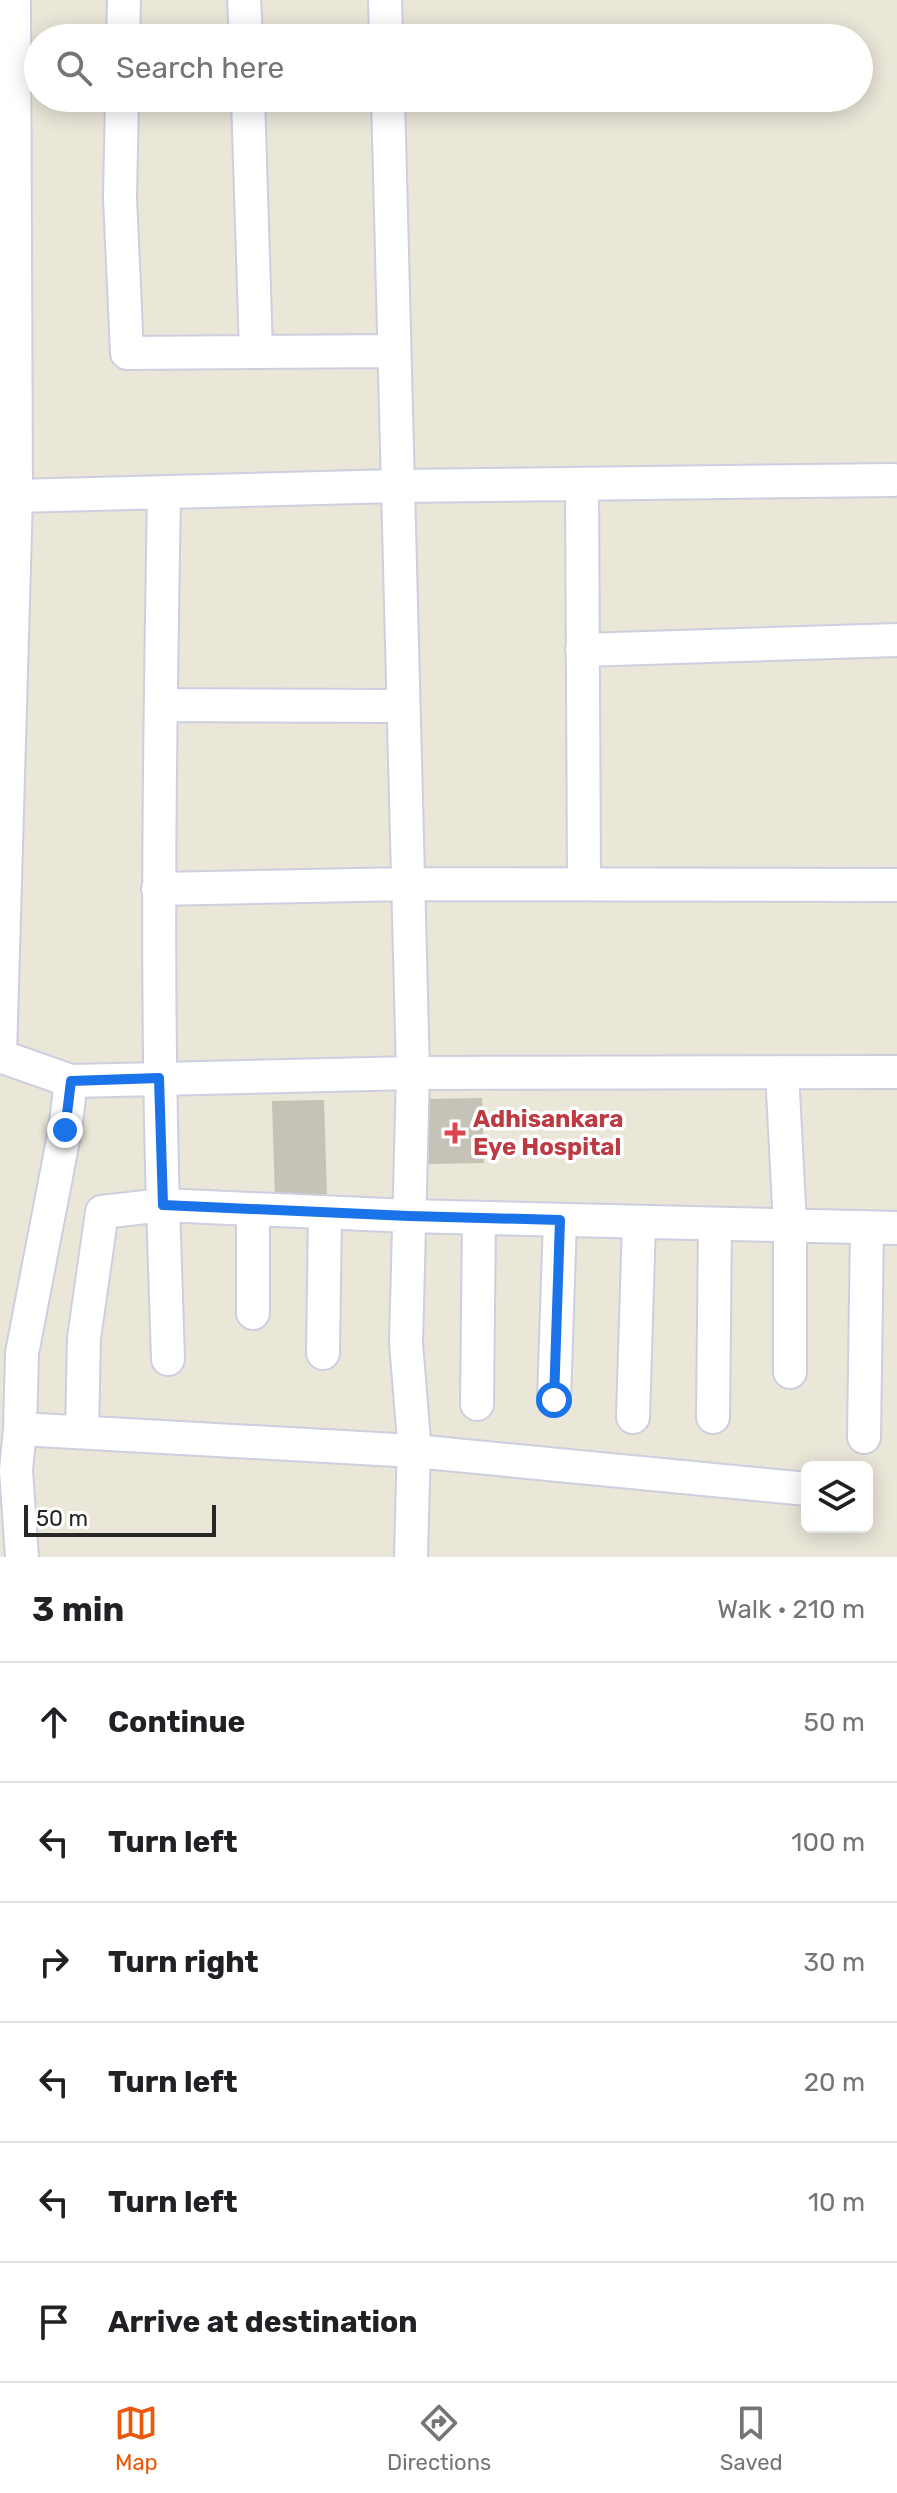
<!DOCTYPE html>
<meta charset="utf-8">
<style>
:root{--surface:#fff;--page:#f2f2f2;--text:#202124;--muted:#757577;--line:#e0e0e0;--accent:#ea580c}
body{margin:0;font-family:Rubik,sans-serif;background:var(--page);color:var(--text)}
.controls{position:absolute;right:24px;bottom:24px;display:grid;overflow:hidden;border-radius:12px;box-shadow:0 4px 20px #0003}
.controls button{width:72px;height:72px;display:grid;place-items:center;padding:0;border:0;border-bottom:2px solid var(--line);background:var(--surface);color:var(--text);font:40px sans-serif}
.scale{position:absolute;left:24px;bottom:20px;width:192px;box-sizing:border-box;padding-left:8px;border:4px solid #272727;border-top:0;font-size:22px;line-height:28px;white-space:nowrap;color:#272727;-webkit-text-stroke:6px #fff;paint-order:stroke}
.stop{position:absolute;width:24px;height:24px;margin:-18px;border:6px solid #1a73e8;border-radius:50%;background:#fff}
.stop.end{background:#1a73e8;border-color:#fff;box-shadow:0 2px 8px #0008}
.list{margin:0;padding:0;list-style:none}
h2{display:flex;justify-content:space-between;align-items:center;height:104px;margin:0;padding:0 32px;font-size:34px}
h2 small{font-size:26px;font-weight:400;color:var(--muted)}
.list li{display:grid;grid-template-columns:52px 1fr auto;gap:24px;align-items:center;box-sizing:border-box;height:120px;padding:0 32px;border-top:2px solid var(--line)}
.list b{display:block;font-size:30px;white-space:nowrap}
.list em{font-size:26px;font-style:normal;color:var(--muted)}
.icon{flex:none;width:44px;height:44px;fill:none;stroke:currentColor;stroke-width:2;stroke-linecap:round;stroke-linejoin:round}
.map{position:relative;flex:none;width:897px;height:1557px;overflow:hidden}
.search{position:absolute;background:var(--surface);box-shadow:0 4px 20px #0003;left:24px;right:24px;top:24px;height:88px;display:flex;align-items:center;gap:20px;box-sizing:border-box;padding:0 28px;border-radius:44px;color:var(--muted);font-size:30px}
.sheet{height:824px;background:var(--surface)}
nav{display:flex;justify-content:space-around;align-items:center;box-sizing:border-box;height:112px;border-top:2px solid var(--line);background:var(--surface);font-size:22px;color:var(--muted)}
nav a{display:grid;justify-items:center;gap:4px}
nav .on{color:var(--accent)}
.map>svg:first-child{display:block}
</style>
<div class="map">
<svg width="897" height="1557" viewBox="0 0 897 1557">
<rect width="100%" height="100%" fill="#eae6d8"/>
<path fill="#c5c2b8" stroke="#c5c2b2" stroke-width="2" d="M 481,1099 L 483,1162 L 430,1163 L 428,1100 Z
M 323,1101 L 326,1197 L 276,1198 L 273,1102 Z"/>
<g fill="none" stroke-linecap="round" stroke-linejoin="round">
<g stroke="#cecee1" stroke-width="36">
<path id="minor" d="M 244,0 L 246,38
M 385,0 L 386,38
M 123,38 L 124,0
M 122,98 L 120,198 L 127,353 L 394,351
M 248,98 L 256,352
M 388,98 L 413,1073 L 406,1343 L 414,1441 L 411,1557
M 582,484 L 584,884
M 164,492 C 160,730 156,967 163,1205 L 409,1216 L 897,1228
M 16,496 L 397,486 L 893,480
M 582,650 L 897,640
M 161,705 L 403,706
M 158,889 L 408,884 L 897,885
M 0,1056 L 16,496 L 14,0
M 0,1056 L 71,1081 L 413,1073 L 897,1072
M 782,1072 L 790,1225 L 790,1372
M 253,1209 L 253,1313
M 323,1353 L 325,1212
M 554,1400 L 560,1220
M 477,1404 L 479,1218
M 633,1417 L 639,1222
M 713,1417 L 715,1224
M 20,1429 L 414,1451 L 807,1489
M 82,1432 L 84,1338 L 102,1212 L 163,1205 L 168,1359
M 864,1437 L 867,1227
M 22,1557 L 16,1470 L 20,1429 L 22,1353 L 65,1130 L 71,1081"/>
</g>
<use href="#minor" stroke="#fff" stroke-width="32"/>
</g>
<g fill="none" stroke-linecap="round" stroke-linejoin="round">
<path stroke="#1a73e8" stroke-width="10" d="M 65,1130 L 71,1081 L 159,1078 L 163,1205 L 409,1216 L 560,1220 L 554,1400"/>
</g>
<path fill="#e0444e" stroke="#fff" stroke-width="3" d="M451 1121h8v8h8v8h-8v8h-8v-8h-8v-8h8z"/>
<g text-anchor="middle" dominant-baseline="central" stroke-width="7" stroke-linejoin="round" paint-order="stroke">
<g font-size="24" font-weight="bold" fill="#be3a42" stroke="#fff" text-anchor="start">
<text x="473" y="1119">Adhisankara<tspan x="473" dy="28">Eye Hospital</tspan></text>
</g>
</g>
</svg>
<div class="controls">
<button><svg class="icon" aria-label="layers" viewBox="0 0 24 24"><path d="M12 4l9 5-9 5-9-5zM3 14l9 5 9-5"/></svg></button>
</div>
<div class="scale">50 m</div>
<div class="stop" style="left:554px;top:1400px"></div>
<div class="stop end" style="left:65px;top:1130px"></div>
<div class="search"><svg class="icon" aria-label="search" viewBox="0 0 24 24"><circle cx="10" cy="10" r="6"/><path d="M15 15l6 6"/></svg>Search here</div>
</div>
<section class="sheet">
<h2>3 min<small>Walk · 210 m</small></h2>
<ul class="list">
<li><svg class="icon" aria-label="ahead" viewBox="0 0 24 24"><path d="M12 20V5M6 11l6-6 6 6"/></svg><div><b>Continue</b></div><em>50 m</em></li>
<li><svg class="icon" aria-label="left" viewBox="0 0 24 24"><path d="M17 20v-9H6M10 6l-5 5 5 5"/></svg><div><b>Turn left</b></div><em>100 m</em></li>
<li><svg class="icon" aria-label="right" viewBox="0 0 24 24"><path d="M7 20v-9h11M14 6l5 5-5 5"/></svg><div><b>Turn right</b></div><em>30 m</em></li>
<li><svg class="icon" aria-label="left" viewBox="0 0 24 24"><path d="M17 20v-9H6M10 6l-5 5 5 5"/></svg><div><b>Turn left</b></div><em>20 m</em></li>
<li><svg class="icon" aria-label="left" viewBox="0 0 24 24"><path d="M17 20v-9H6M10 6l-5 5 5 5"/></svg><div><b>Turn left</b></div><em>10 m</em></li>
<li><svg class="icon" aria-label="arrive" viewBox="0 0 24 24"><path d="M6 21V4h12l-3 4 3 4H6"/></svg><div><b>Arrive at destination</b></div></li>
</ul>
</section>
<nav>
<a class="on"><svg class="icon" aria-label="map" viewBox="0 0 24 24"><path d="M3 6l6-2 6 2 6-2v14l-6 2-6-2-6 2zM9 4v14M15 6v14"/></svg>Map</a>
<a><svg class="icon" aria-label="directions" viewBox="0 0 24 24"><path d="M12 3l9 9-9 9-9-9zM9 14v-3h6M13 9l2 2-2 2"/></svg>Directions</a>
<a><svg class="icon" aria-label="saved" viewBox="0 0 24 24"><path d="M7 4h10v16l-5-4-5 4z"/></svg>Saved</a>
</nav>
